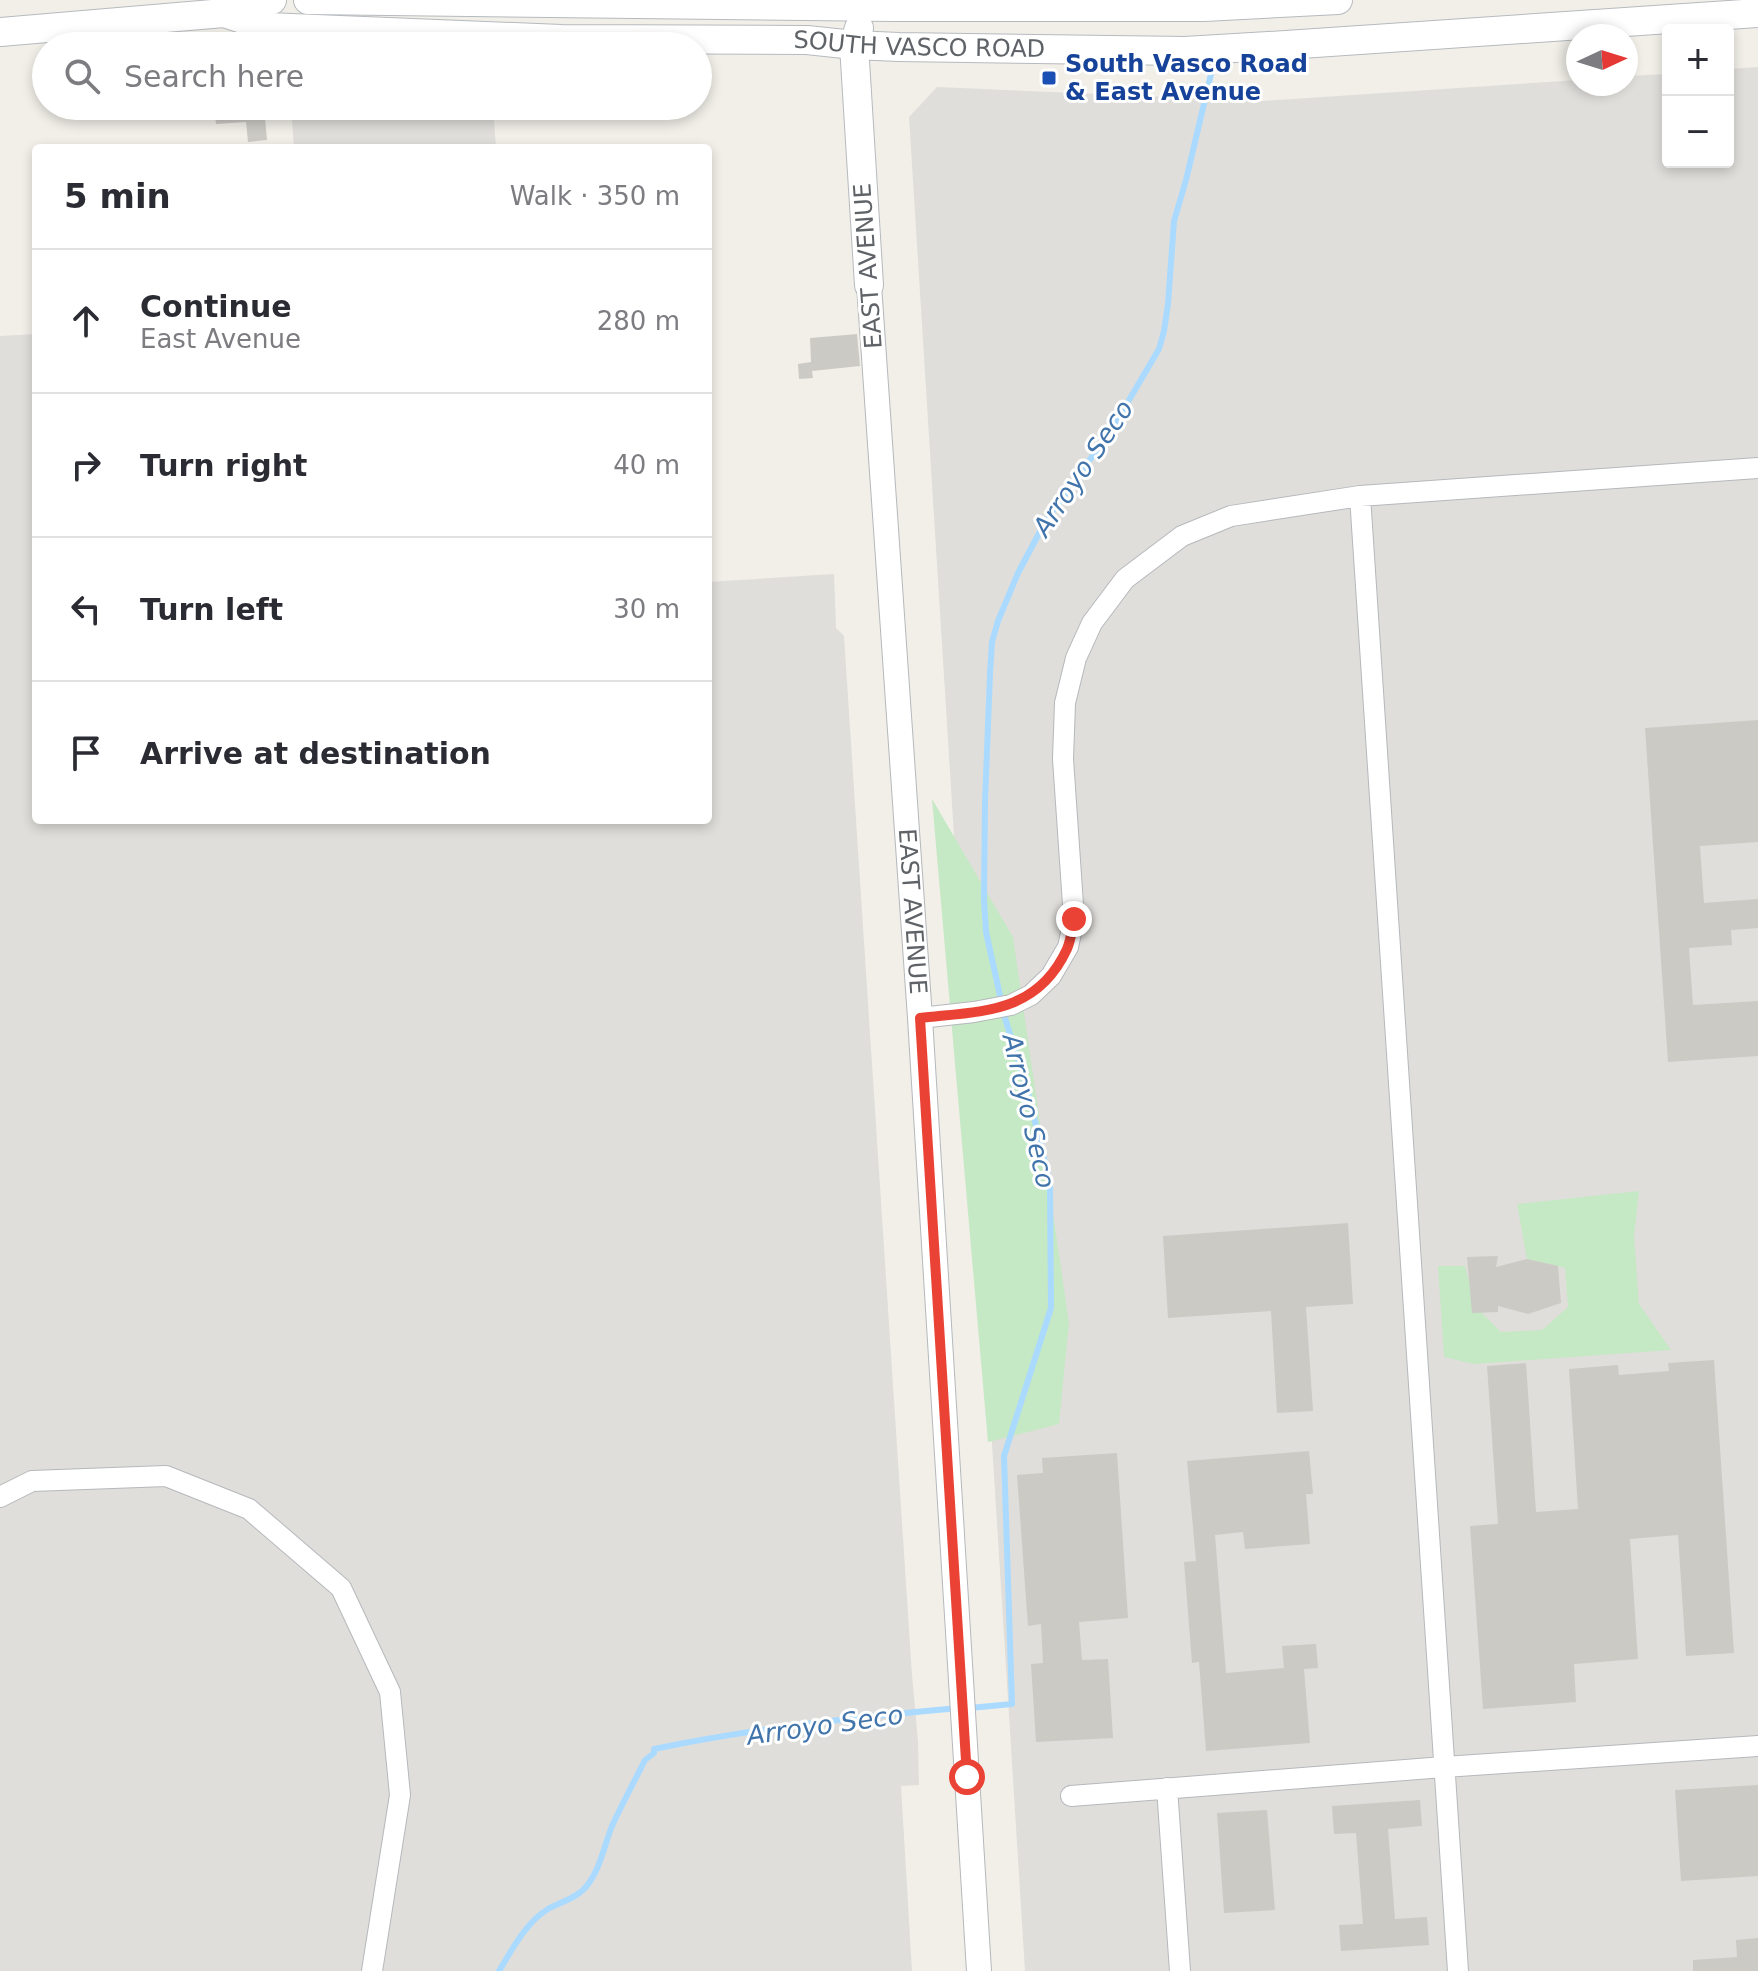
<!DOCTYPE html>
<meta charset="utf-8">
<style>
:root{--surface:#fff;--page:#f2f2f3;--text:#2b2b33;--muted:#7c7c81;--line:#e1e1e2}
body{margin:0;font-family:"DejaVu Sans",sans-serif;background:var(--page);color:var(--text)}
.controls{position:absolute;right:24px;top:24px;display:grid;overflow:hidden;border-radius:8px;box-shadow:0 4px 12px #0003}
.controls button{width:72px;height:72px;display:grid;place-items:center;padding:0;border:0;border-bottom:2px solid var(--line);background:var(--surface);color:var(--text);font:40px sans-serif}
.compass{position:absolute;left:1566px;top:24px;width:72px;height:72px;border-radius:50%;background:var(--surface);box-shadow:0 4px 12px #0003;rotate:86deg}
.stop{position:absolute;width:24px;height:24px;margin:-18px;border:6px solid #ea4335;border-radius:50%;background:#fff}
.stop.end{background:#ea4335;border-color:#fff;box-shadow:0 2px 8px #0008}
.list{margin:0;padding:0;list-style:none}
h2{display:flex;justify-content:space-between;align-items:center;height:104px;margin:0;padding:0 32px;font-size:34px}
h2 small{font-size:26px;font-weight:400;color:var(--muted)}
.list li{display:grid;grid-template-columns:52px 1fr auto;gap:24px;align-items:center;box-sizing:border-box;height:144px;padding:0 32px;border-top:2px solid var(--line)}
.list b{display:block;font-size:30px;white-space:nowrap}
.list p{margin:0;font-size:26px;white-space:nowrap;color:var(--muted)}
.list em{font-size:26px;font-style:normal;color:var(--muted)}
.icon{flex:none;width:44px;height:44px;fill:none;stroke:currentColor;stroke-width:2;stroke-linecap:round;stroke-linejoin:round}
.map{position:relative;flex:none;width:1758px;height:1971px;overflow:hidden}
.search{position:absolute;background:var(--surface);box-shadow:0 4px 12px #0003;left:32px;top:32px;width:680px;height:88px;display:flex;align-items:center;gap:20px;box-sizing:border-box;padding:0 28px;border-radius:44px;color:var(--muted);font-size:30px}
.panel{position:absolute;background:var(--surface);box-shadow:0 4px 12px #0003;left:32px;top:144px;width:680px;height:680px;border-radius:8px}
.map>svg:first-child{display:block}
</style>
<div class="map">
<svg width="1758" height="1971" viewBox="0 0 1758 1971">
<rect width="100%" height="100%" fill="#f1efe8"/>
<path fill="#e0deda" d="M 1758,67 L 1758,1971 L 1025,1971 L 909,117 L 937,87 L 1262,101 L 1578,80 L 1578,84 L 1626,84 L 1626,76 L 1668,74 L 1668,162 L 1728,162 L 1728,69 Z
M 291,106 L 493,106 L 496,148 L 294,148 Z
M 36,334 L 36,820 L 708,820 L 708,582 L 834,574 L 836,628 L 844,636 L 912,1675 L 918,1741 L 919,1785 L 901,1786 L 912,1971 L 0,1971 L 0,336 Z"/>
<path fill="#c5e8c5" d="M 932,799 L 1013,937 L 1069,1323 L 1059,1424 L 988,1442 Z
M 1639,1191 L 1634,1237 L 1639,1304 L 1671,1350 L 1474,1364 L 1444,1357 L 1438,1266 L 1465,1266 L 1476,1307 L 1501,1332 L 1542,1330 L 1568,1307 L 1565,1268 L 1527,1259 L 1517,1204 Z"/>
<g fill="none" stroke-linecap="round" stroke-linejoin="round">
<path stroke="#aadaff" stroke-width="6" d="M 970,1708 L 1012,1704 L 1004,1456 L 1051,1308 L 1050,1183 L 1027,1089 L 1005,1018 L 986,932 L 984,900 L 985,802 L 990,674 L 992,642 L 998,621 L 1018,573 L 1045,522 L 1112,429 L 1159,349 L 1164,331 L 1168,304 L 1174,221 L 1186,180 L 1212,70
M 499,1971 C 512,1950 526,1922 548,1909 C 560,1902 575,1899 585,1888 C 600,1871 604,1846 612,1826 C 622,1804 634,1782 645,1760 L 654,1753 L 654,1749 C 754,1728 857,1717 959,1708"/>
</g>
<path fill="#cccac5" d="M 214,106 L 264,106 L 267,140 L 248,142 L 246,122 L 216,124 Z
M 857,334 L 860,366 L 812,371 L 813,378 L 799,379 L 798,364 L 811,362 L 810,338 Z
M 1758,720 L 1758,842 L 1700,846 L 1704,903 L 1758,899 L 1758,928 L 1731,930 L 1732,945 L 1689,948 L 1693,1005 L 1758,1001 L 1758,1056 L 1668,1062 L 1645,728 Z
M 1348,1223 L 1353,1304 L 1306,1307 L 1313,1411 L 1277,1413 L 1271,1311 L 1168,1318 L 1163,1236 Z
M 1498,1256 L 1496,1267 L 1527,1259 L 1558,1266 L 1561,1303 L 1528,1314 L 1498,1306 L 1498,1312 L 1472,1313 L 1467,1257 Z
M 1714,1360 L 1734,1653 L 1686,1656 L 1678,1535 L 1630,1539 L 1638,1659 L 1574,1664 L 1576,1702 L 1483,1709 L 1470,1526 L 1498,1524 L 1487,1366 L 1526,1363 L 1536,1512 L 1578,1509 L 1569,1369 L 1618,1365 L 1619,1375 L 1669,1371 L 1668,1363 Z
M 1309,1451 L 1313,1494 L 1306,1494 L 1310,1544 L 1245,1549 L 1243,1532 L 1215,1535 L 1226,1673 L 1284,1668 L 1282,1646 L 1316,1644 L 1318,1668 L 1304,1669 L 1310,1743 L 1206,1751 L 1199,1662 L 1192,1663 L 1184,1562 L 1196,1561 L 1187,1461 Z
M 1117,1453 L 1128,1618 L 1079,1622 L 1082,1660 L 1108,1659 L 1113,1738 L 1036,1742 L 1031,1664 L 1043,1663 L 1041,1624 L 1028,1626 L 1017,1475 L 1043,1473 L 1042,1458 Z
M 1758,1785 L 1758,1876 L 1681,1881 L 1675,1790 Z
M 1420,1800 L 1422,1826 L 1388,1829 L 1395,1919 L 1427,1917 L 1429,1945 L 1341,1951 L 1339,1925 L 1363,1924 L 1356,1833 L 1334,1834 L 1332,1806 Z
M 1267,1810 L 1275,1910 L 1224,1913 L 1217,1813 Z
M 1758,1938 L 1758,1971 L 1693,1971 L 1693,1960 L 1737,1957 L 1736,1940 Z"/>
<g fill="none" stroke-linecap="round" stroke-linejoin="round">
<g stroke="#b5b8bc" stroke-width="22">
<path id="minor" d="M 1360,496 L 1458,1971
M 920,1018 L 974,1012 L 1011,1005 L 1031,995 L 1051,976 L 1068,947 L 1074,919 L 1063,759 L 1065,703 L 1076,658 L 1092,623 L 1125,579 L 1182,536 L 1231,516 L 1360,496 L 1758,468
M 0,1497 L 32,1481 L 166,1476 L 249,1509 L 341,1588 L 390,1692 L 400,1795 L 372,1971
M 1167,1788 L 1180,1971
M 1071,1796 L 1444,1767 L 1758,1746"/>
</g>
<g stroke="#b5b8bc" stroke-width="26">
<g id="tertiary">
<path id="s1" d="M 869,285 L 920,1018 L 979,1971"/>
</g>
</g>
<g stroke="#b6babf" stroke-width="30">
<g id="secondary">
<path d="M 308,0 L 893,7 L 1204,7 L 1338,0"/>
<path id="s2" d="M 224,13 L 267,27 L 561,39 L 807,40 L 854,45 L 899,47 L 1185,51 L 1286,45 L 1758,13"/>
<path d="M 859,28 L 854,45 L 869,285"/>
<path d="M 0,32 L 224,13 L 272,0"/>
</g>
</g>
<use href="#minor" stroke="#fff" stroke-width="20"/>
<use href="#tertiary" stroke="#fff" stroke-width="24"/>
<use href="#secondary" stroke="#fff" stroke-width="28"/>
</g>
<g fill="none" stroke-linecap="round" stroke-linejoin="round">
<path stroke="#ea4335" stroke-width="10" d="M 967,1777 L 920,1018 C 982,1011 1037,1014 1067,949 C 1071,940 1072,929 1074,919"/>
</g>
<rect fill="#1a4fb4" stroke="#fff" stroke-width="3" x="1041" y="70" width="16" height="16" rx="4"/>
<g text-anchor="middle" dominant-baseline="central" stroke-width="6" stroke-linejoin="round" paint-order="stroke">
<g font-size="24" fill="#5f6368" stroke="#fff">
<text stroke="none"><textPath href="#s2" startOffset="698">SOUTH VASCO ROAD</textPath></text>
<text transform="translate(868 266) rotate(-94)">EAST AVENUE</text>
<text stroke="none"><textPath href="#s1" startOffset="628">EAST AVENUE</textPath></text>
</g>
<g font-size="24" font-weight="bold" fill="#164399" stroke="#fff" text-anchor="start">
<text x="1065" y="64">South Vasco Road<tspan x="1065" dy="28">&amp; East Avenue</tspan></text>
</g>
<g font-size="26" font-style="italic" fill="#4174aa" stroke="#fff">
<text transform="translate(1083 468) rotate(-56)">Arroyo Seco</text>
<text transform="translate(1029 1111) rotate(77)">Arroyo Seco</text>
<text transform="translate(825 1725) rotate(-8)">Arroyo Seco</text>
</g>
</g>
</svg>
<div class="controls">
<button>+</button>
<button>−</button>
</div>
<svg class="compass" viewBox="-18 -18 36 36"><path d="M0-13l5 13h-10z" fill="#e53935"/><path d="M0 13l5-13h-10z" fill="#7c7c81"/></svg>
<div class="stop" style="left:967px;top:1777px"></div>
<div class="stop end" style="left:1074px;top:919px"></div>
<div class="search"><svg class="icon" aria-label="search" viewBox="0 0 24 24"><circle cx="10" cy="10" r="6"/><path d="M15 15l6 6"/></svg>Search here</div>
<section class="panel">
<h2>5 min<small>Walk · 350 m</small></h2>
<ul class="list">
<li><svg class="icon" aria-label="ahead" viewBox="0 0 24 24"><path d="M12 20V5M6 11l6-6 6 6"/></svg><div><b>Continue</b><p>East Avenue</p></div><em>280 m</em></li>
<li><svg class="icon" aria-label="right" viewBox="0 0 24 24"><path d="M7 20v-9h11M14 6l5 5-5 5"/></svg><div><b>Turn right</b></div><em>40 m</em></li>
<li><svg class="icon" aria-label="left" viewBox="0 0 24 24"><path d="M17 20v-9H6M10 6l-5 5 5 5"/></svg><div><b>Turn left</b></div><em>30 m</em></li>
<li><svg class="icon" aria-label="arrive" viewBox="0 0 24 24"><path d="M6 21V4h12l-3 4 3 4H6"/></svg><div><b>Arrive at destination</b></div></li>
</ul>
</section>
</div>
